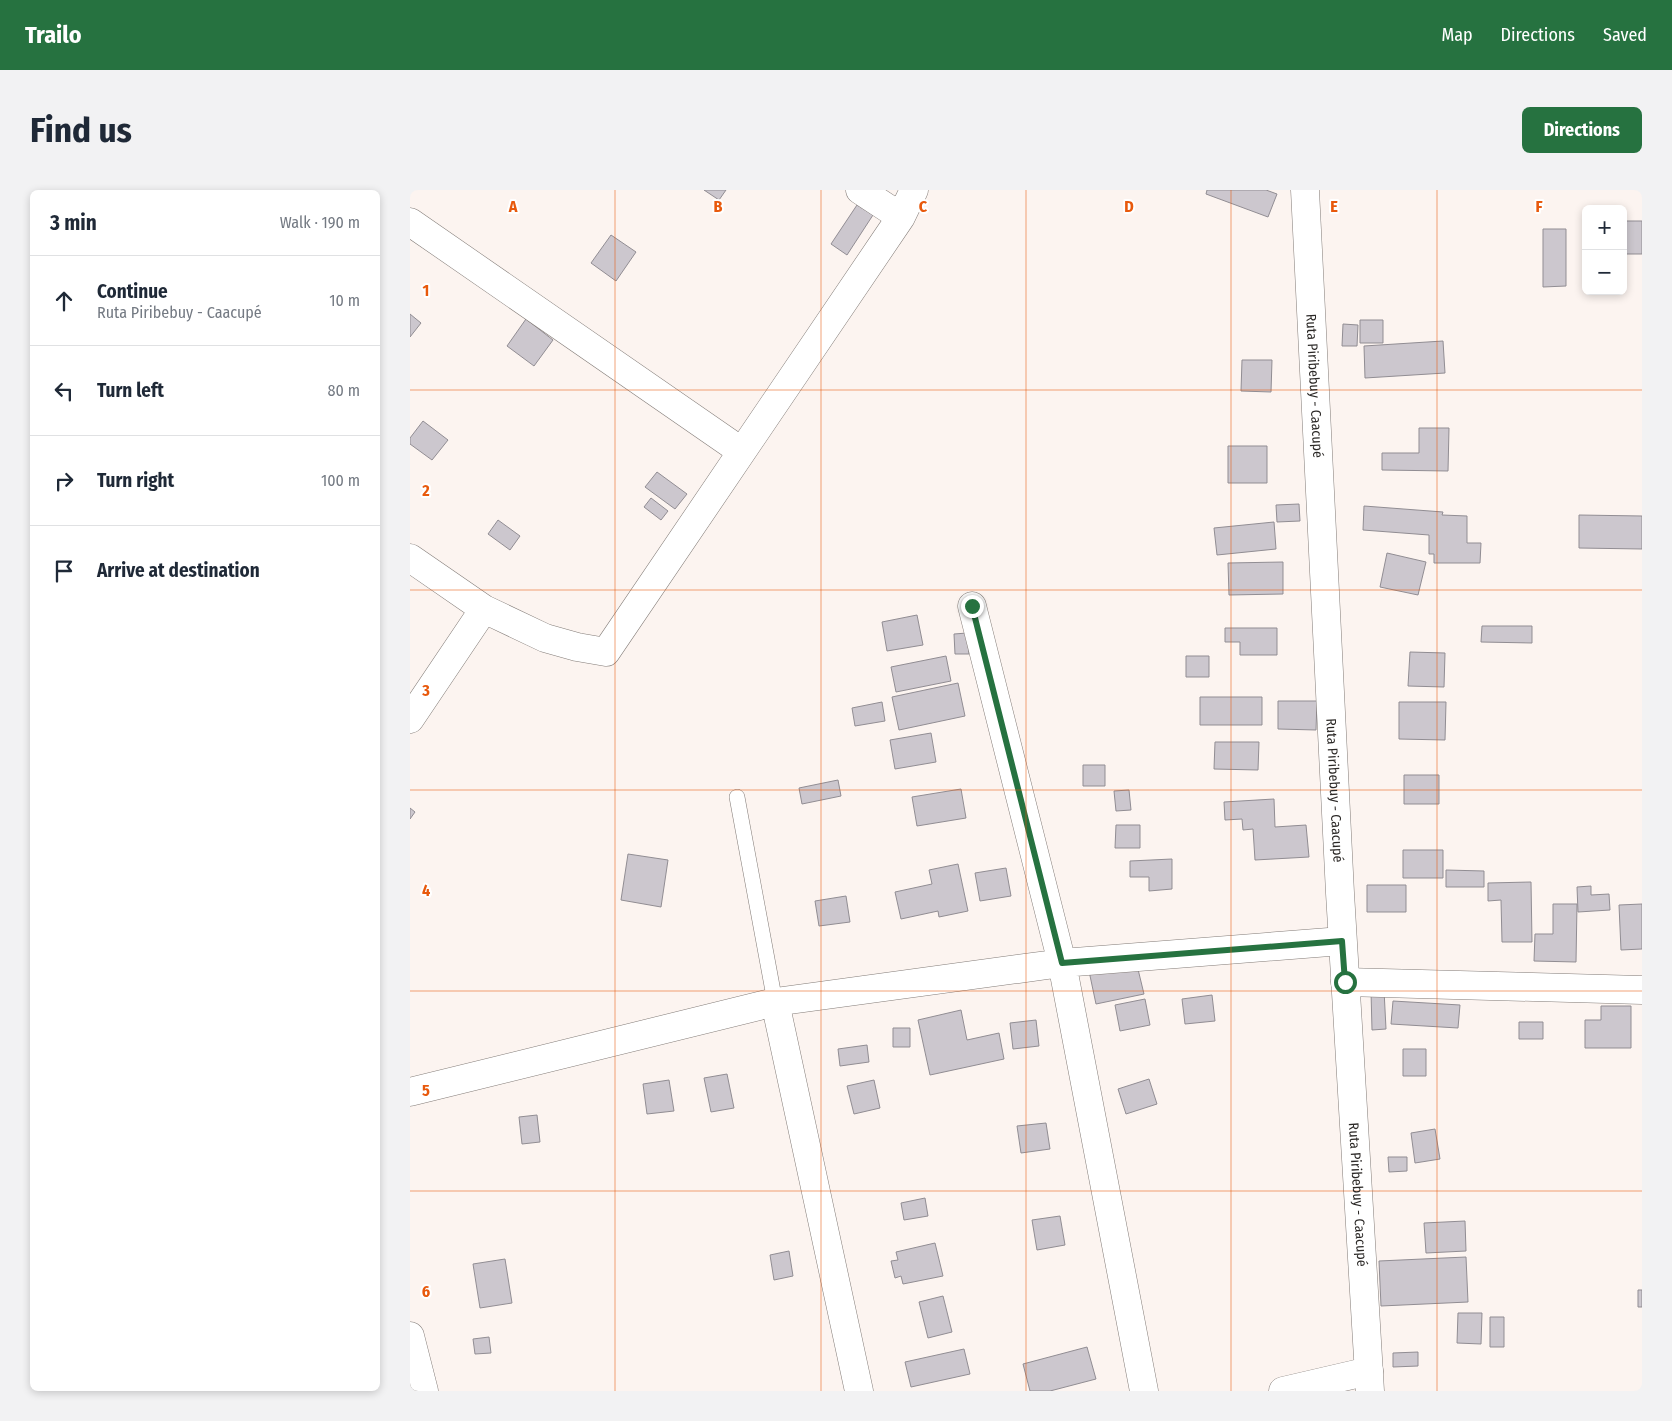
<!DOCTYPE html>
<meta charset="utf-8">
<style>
:root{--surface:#fff;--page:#f2f2f3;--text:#1f2937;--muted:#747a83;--line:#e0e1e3;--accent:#267240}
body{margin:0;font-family:"Fira Sans Condensed",sans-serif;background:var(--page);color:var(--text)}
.controls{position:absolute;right:15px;top:15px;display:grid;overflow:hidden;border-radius:8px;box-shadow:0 2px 8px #0003}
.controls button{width:45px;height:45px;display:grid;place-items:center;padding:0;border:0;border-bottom:1px solid var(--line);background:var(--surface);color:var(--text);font:25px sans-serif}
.stop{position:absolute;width:15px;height:15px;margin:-11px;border:4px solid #267240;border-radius:50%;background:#fff}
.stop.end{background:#267240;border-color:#fff;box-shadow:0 1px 5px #0008}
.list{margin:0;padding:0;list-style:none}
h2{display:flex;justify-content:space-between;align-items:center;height:65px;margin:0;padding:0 20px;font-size:21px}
h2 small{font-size:16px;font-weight:400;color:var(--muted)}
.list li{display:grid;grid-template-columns:32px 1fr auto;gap:15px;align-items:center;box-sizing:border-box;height:90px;padding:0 20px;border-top:1px solid var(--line)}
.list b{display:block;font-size:19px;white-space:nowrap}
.list p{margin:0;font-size:16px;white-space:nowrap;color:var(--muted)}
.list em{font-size:16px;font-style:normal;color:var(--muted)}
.icon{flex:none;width:28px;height:28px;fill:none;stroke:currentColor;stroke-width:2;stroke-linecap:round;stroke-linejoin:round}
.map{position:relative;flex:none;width:1232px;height:1201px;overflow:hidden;border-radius:8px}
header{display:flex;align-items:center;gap:30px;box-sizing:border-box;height:70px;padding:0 25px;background:var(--accent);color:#fff}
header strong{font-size:24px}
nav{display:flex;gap:28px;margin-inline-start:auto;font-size:18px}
.intro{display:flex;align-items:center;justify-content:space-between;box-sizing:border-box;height:120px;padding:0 30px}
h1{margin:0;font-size:35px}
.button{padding:12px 22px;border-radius:8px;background:var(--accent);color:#fff;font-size:18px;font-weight:700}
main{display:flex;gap:30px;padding:0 30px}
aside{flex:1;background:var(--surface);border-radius:8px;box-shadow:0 2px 8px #0003}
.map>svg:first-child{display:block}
</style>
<header>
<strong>Trailo</strong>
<nav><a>Map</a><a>Directions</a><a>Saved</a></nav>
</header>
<div class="intro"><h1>Find us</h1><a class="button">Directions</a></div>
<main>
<aside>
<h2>3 min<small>Walk · 190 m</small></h2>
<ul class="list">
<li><svg class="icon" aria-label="ahead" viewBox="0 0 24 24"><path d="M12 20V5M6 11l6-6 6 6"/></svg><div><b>Continue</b><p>Ruta Piribebuy - Caacupé</p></div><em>10 m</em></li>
<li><svg class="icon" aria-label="left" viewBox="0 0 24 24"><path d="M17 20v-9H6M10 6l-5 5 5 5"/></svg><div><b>Turn left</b></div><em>80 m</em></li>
<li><svg class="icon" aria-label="right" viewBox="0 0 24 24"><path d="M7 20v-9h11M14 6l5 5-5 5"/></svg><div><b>Turn right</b></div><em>100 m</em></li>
<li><svg class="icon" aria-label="arrive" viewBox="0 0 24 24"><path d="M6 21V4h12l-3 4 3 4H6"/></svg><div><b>Arrive at destination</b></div></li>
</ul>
</aside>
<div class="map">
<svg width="1232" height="1201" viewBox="0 0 1232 1201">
<rect width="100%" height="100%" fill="#fcf4f0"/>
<path fill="#ccc7ce" stroke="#918d93" d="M 294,0 L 316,0 L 309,10 Z
M 797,0 L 856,0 L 867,4 L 858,27 L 796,4 Z
M 447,15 L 463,25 L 437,65 L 421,54 Z
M 1213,31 L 1232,31 L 1232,64 L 1213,64 Z
M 1133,39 L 1156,39 L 1156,96 L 1133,97 Z
M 201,45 L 226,62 L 206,91 L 181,73 Z
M 0,124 L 11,133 L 0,147 Z
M 116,129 L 143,150 L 124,176 L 97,156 Z
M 950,130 L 973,130 L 973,153 L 950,153 Z
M 933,134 L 948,135 L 947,156 L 932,156 Z
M 1033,151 L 1035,183 L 955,188 L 954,156 Z
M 832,170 L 862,170 L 861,202 L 831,201 Z
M 13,231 L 38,250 L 22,270 L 0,254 L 0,248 Z
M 1009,238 L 1039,238 L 1038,281 L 972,280 L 972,263 L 1009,263 Z
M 818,256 L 857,256 L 857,293 L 818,293 Z
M 247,282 L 277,304 L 265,319 L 235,297 Z
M 241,308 L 258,321 L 251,330 L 234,317 Z
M 889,314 L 890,331 L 867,332 L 866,315 Z
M 954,316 L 1033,322 L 1032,325 L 1057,326 L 1057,353 L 1071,353 L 1070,373 L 1024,373 L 1024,364 L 1019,364 L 1019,345 L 953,340 Z
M 1169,325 L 1232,326 L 1232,359 L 1169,358 Z
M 88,330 L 110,346 L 100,360 L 78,344 Z
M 864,332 L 866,359 L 807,365 L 804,338 Z
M 977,363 L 1016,372 L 1008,405 L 970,397 Z
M 873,372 L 873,404 L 819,405 L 818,373 Z
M 507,425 L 513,455 L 477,461 L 472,432 Z
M 1072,436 L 1122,436 L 1122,453 L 1071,452 Z
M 815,438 L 867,438 L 867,465 L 830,465 L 830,452 L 815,452 Z
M 557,443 L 559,464 L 545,464 L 544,444 Z
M 1000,462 L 1035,463 L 1034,497 L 998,496 Z
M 536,466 L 541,491 L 486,502 L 481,477 Z
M 776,466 L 799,466 L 799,487 L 776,487 Z
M 548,493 L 555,526 L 489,540 L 482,507 Z
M 790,507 L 852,507 L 852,535 L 790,535 Z
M 868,511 L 907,511 L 906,540 L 868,539 Z
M 472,512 L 475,531 L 445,536 L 442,518 Z
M 989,512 L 1036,512 L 1035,550 L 989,549 Z
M 521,543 L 526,572 L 485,579 L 480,550 Z
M 805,552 L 849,552 L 848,580 L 804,579 Z
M 673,575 L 695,575 L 695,596 L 673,596 Z
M 994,585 L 1029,585 L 1029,614 L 994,614 Z
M 428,590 L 431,606 L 392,614 L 389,598 Z
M 551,599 L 556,628 L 507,636 L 502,607 Z
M 719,600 L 721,620 L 706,621 L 704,601 Z
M 864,609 L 865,637 L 896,635 L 899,667 L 845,670 L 843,639 L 833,640 L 832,629 L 815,630 L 814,612 Z
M 0,618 L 5,622 L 0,629 Z
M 706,635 L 730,635 L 730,658 L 705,658 Z
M 993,660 L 1033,660 L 1033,688 L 993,688 Z
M 218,664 L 258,670 L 251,717 L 211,710 Z
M 762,669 L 762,699 L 739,701 L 739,687 L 720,687 L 720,671 Z
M 548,674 L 558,721 L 529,727 L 528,721 L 491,729 L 485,702 L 522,694 L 519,680 Z
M 596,678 L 601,706 L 570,711 L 565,683 Z
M 1036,680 L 1074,681 L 1074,697 L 1036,697 Z
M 1121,692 L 1122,752 L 1092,752 L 1091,710 L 1078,711 L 1078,693 Z
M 957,695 L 996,695 L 996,722 L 957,722 Z
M 1181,696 L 1181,705 L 1199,704 L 1200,720 L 1168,722 L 1167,697 Z
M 436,706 L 440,732 L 409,736 L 405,711 Z
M 1143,714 L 1167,714 L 1166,772 L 1124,771 L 1125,744 L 1143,744 Z
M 1232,714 L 1232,759 L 1211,760 L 1209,715 Z
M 726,771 L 734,804 L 686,814 L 679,781 Z
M 974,800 L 976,839 L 962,840 L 961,801 Z
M 802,805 L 805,831 L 775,834 L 772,809 Z
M 735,809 L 740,835 L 710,841 L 705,815 Z
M 983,811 L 1050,815 L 1048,838 L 981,834 Z
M 1191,816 L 1221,816 L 1221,858 L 1175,858 L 1175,830 L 1191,830 Z
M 551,820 L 557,850 L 589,843 L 594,869 L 520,885 L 508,830 Z
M 626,830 L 629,856 L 603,859 L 600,833 Z
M 1109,832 L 1133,832 L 1133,849 L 1109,849 Z
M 483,838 L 500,838 L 500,857 L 483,857 Z
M 457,855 L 459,872 L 430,876 L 428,859 Z
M 993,859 L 1016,859 L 1016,886 L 993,886 Z
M 317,884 L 324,918 L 301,922 L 294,888 Z
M 739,889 L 747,914 L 716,924 L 708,899 Z
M 259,890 L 264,921 L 237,924 L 233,894 Z
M 464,890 L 470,918 L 444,924 L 437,896 Z
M 127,925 L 130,952 L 112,954 L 109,927 Z
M 636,933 L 640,959 L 611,963 L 607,936 Z
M 1025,939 L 1030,969 L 1005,973 L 1001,943 Z
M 978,967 L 997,967 L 997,981 L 979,982 Z
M 515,1008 L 518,1026 L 494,1030 L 491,1013 Z
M 650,1026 L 655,1055 L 627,1060 L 622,1030 Z
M 1055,1031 L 1056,1061 L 1016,1063 L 1014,1033 Z
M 525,1053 L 533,1086 L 493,1094 L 491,1086 L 485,1088 L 481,1071 L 488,1070 L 486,1062 Z
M 379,1061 L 383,1086 L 364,1090 L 360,1065 Z
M 1056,1067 L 1058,1112 L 971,1116 L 969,1071 Z
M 95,1069 L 102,1113 L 70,1118 L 63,1074 Z
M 1228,1100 L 1232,1100 L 1232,1117 L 1228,1117 Z
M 533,1106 L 542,1142 L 518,1148 L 509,1112 Z
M 1048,1123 L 1072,1123 L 1071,1154 L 1047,1153 Z
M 1080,1127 L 1094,1127 L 1094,1157 L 1080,1157 Z
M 79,1147 L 81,1163 L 65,1164 L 63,1149 Z
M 677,1157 L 686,1189 L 640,1201 L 620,1201 L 613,1174 Z
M 554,1159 L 560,1184 L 501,1197 L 495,1172 Z
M 1008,1162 L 1008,1176 L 983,1177 L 983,1163 Z"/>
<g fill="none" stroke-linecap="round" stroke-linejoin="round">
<g stroke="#837c78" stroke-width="16">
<path id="service" d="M 327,607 L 365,812"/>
</g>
<g stroke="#837c78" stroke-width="29">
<path id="minor" d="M 450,0 L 491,27
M 0,32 L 331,261
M 0,368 L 74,419 L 135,448 L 167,457 L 196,462 L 491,27 L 504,0
M 562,416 L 652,773 L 734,1201
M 0,529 L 74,419
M 935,792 L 1232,800
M 365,812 L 449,1201
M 0,902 L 365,812 L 652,773 L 932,751
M 0,1146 L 14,1201
M 873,1201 L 959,1181"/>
</g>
<g stroke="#837c78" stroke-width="29">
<g id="tertiary">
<path id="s1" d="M 895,0 L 930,703 L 960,1201"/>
</g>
</g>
<use href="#service" stroke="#fff" stroke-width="15"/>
<use href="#minor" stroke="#fff" stroke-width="28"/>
<use href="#tertiary" stroke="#fff" stroke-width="28"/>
</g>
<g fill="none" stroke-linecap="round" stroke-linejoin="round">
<path stroke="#267240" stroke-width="6" d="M 562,416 L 652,773 L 932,751 L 935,792"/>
</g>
<path fill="none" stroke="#e8590c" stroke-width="1" stroke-opacity="0.55" d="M 205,0 L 205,1201M 411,0 L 411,1201M 616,0 L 616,1201M 821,0 L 821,1201M 1027,0 L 1027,1201M 0,200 L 1232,200M 0,400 L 1232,400M 0,600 L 1232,600M 0,801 L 1232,801M 0,1001 L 1232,1001"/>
<g text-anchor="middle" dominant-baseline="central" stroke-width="4" stroke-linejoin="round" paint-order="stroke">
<g font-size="14" fill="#2b2826" stroke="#fff">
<text stroke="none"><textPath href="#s1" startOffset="196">Ruta Piribebuy - Caacupé</textPath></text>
<text stroke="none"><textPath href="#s1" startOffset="601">Ruta Piribebuy - Caacupé</textPath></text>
<text stroke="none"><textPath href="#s1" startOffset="1006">Ruta Piribebuy - Caacupé</textPath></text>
</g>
</g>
<g font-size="16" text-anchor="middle" font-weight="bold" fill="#e8590c" stroke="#fff" stroke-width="4" stroke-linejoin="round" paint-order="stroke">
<text x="103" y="22">A</text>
<text x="308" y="22">B</text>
<text x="513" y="22">C</text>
<text x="719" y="22">D</text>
<text x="924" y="22">E</text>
<text x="1129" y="22">F</text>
<text x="16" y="106">1</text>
<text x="16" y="306">2</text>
<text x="16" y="506">3</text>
<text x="16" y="706">4</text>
<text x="16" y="906">5</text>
<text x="16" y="1107">6</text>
</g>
</svg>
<div class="controls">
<button>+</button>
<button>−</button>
</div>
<div class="stop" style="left:935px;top:792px"></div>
<div class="stop end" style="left:562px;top:416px"></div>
</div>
</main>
